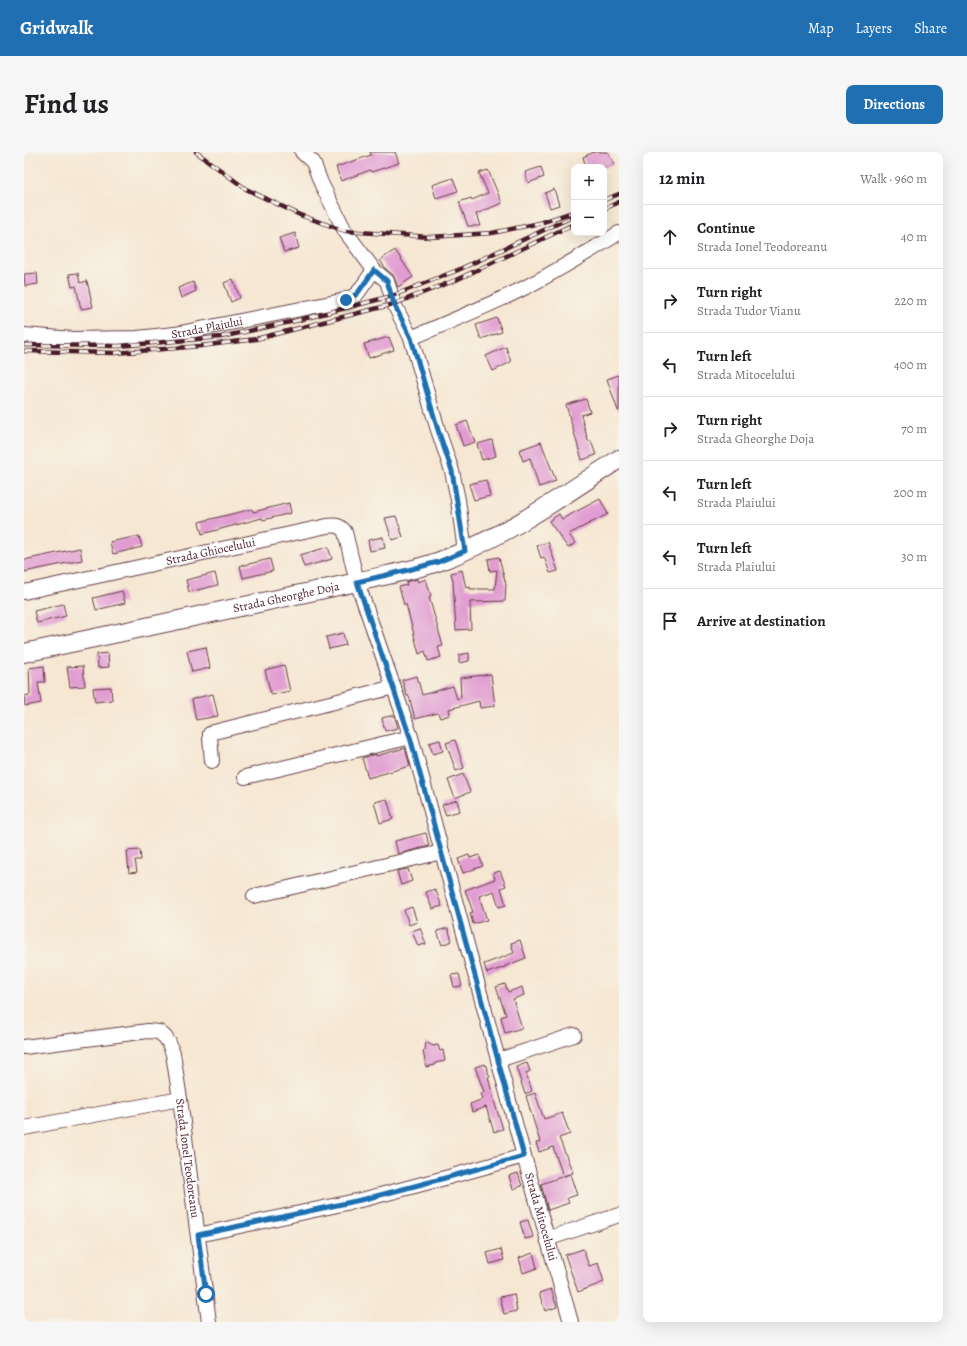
<!DOCTYPE html>
<meta charset="utf-8">
<style>
:root{--surface:#fff;--page:#f6f6f6;--text:#202124;--muted:#757577;--line:#e0e0e0;--accent:#1f6fb2}
body{margin:0;font-family:Alegreya,serif;background:var(--page);color:var(--text)}
.controls{position:absolute;right:12px;top:12px;display:grid;overflow:hidden;border-radius:8px;box-shadow:0 4px 16px #0002}
.controls button{width:36px;height:36px;display:grid;place-items:center;padding:0;border:0;border-bottom:1px solid var(--line);background:var(--surface);color:var(--text);font:20px sans-serif}
.stop{position:absolute;width:12px;height:12px;margin:-9px;border:3px solid #1f6fb2;border-radius:50%;background:#fff}
.stop.end{background:#1f6fb2;border-color:#fff;box-shadow:0 1px 4px #0008}
.list{margin:0;padding:0;list-style:none}
h2{display:flex;justify-content:space-between;align-items:center;height:52px;margin:0;padding:0 16px;font-size:17px}
h2 small{font-size:13px;font-weight:400;color:var(--muted)}
.list li{display:grid;grid-template-columns:26px 1fr auto;gap:12px;align-items:center;box-sizing:border-box;height:64px;padding:0 16px;border-top:1px solid var(--line)}
.list b{display:block;font-size:15px;white-space:nowrap}
.list p{margin:0;font-size:13px;white-space:nowrap;color:var(--muted)}
.list em{font-size:13px;font-style:normal;color:var(--muted)}
.icon{flex:none;width:22px;height:22px;fill:none;stroke:currentColor;stroke-width:2;stroke-linecap:round;stroke-linejoin:round}
.map{position:relative;flex:none;width:595px;height:1170px;overflow:hidden;border-radius:8px}
header{display:flex;align-items:center;gap:24px;box-sizing:border-box;height:56px;padding:0 20px;background:var(--accent);color:#fff}
header strong{font-size:19px}
nav{display:flex;gap:22px;margin-inline-start:auto;font-size:14px}
.intro{display:flex;align-items:center;justify-content:space-between;box-sizing:border-box;height:96px;padding:0 24px}
h1{margin:0;font-size:28px}
.button{padding:10px 18px;border-radius:8px;background:var(--accent);color:#fff;font-size:14px;font-weight:700}
main{display:flex;gap:24px;padding:0 24px}
aside{flex:1;background:var(--surface);border-radius:8px;box-shadow:0 4px 16px #0002}
.map>svg:first-child{display:block}
</style>
<header>
<strong>Gridwalk</strong>
<nav><a>Map</a><a>Layers</a><a>Share</a></nav>
</header>
<div class="intro"><h1>Find us</h1><a class="button">Directions</a></div>
<main>
<div class="map">
<svg width="595" height="1170" viewBox="0 0 595 1170">
<rect width="100%" height="100%" fill="#f7f3e8"/>
<filter id="ink" filterUnits="userSpaceOnUse"><feTurbulence type="fractalNoise" baseFrequency=".025" numOctaves="2"/><feDisplacementMap in="SourceGraphic" scale="8" xChannelSelector="R" yChannelSelector="G"/><feConvolveMatrix kernelMatrix="1 2 1 2 8 2 1 2 1" color-interpolation-filters="sRGB"/></filter>
<filter id="wash" filterUnits="userSpaceOnUse"><feTurbulence type="fractalNoise" baseFrequency=".012" numOctaves="4" result="noise"/><feDisplacementMap in="SourceGraphic" scale="16" xChannelSelector="R" yChannelSelector="G"/><feGaussianBlur stdDeviation="0.9" result="paint"/><feColorMatrix in="noise" values="0 0 0 0 0 0 0 0 0 0 0 0 0 0 0 0 0 1.4 0 .05"/><feComposite in="paint" operator="in"/></filter>
<g filter="url(#wash)">
<rect width="100%" height="100%" fill="#f6e7d3"/>
<g fill="none" stroke-linecap="round" stroke-linejoin="round">
<path stroke="#64acdb" stroke-width="3" d="M 595,297 L 595,296"/>
</g>
<g id="blocks">
<path fill="#e19cd2" d="M 346,0 L 371,0 L 375,11 L 347,20 L 346,18 L 317,29 L 312,15 L 347,3 Z
M 570,0 L 584,0 L 590,12 L 580,16 L 580,15 L 565,15 L 564,11 L 561,12 L 559,5 Z
M 517,15 L 520,25 L 504,31 L 501,20 Z
M 464,18 L 478,51 L 452,62 L 456,74 L 444,74 L 435,50 L 447,46 L 448,48 L 464,41 L 455,21 Z
M 429,26 L 434,39 L 412,46 L 408,33 Z
M 530,37 L 535,53 L 526,56 L 521,41 Z
M 271,81 L 275,96 L 260,100 L 255,86 Z
M 371,98 L 389,125 L 374,135 L 369,123 L 361,116 L 356,108 Z
M 13,121 L 14,132 L 1,134 L 0,122 Z
M 54,121 L 56,131 L 63,129 L 69,155 L 57,157 L 52,134 L 48,135 L 45,122 Z
M 209,127 L 216,146 L 207,150 L 200,131 Z
M 169,130 L 172,139 L 157,146 L 154,136 Z
M 473,166 L 478,180 L 457,187 L 452,173 Z
M 365,185 L 370,198 L 345,206 L 340,192 Z
M 482,195 L 487,210 L 469,219 L 462,204 Z
M 595,223 L 595,259 L 594,259 L 583,227 Z
M 562,247 L 566,260 L 557,263 L 564,289 L 567,289 L 572,303 L 558,308 L 542,253 Z
M 443,269 L 451,290 L 439,294 L 432,273 Z
M 468,288 L 472,304 L 458,308 L 453,292 Z
M 517,290 L 532,329 L 515,335 L 506,306 L 499,309 L 495,298 Z
M 462,328 L 466,344 L 450,348 L 445,332 Z
M 576,347 L 584,362 L 545,382 L 551,391 L 544,396 L 525,369 L 535,362 L 538,367 Z
M 265,351 L 267,361 L 239,368 L 238,366 L 178,382 L 175,370 L 228,357 L 229,360 Z
M 372,364 L 379,385 L 368,388 L 361,366 Z
M 115,384 L 118,395 L 89,402 L 86,390 Z
M 359,385 L 361,396 L 346,399 L 344,388 Z
M 524,390 L 534,419 L 526,421 L 520,405 L 517,406 L 513,394 Z
M 304,395 L 308,407 L 280,415 L 276,403 Z
M 56,396 L 58,408 L 0,420 L 0,408 Z
M 475,405 L 482,433 L 481,449 L 446,450 L 447,477 L 432,478 L 429,429 L 427,421 L 438,418 L 442,436 L 446,435 L 446,437 L 471,437 L 473,418 L 466,419 L 464,407 Z
M 246,407 L 249,419 L 219,426 L 216,414 Z
M 191,421 L 194,433 L 165,440 L 162,428 Z
M 393,427 L 394,430 L 402,427 L 407,444 L 405,445 L 419,494 L 414,495 L 417,505 L 404,509 L 401,499 L 395,502 L 382,452 L 380,453 L 375,435 L 383,433 L 382,430 Z
M 98,439 L 101,451 L 72,458 L 69,446 Z
M 39,452 L 42,464 L 13,471 L 10,459 Z
M 319,481 L 322,493 L 305,497 L 302,485 Z
M 182,495 L 186,516 L 168,520 L 163,499 Z
M 84,501 L 85,515 L 74,516 L 73,502 Z
M 445,501 L 445,509 L 435,511 L 435,503 Z
M 260,513 L 266,539 L 247,543 L 241,518 Z
M 20,514 L 21,530 L 14,530 L 17,551 L 1,554 L 0,544 L 6,543 L 5,516 Z
M 59,514 L 61,534 L 46,535 L 43,515 Z
M 467,522 L 471,554 L 456,556 L 455,549 L 425,557 L 426,563 L 416,566 L 414,561 L 391,567 L 385,544 L 383,544 L 378,528 L 393,524 L 398,543 L 429,534 L 433,547 L 437,546 L 436,526 Z
M 87,535 L 88,548 L 71,550 L 69,536 Z
M 189,542 L 194,564 L 172,568 L 168,547 Z
M 370,563 L 374,576 L 361,579 L 358,566 Z
M 416,588 L 419,599 L 409,602 L 405,591 Z
M 431,588 L 440,616 L 432,619 L 422,591 Z
M 381,596 L 386,614 L 344,626 L 338,606 L 352,602 L 352,604 Z
M 439,622 L 446,640 L 431,646 L 424,628 Z
M 363,647 L 369,667 L 356,671 L 350,650 Z
M 433,648 L 436,659 L 422,663 L 418,653 Z
M 402,681 L 405,694 L 374,702 L 371,689 Z
M 116,698 L 117,708 L 111,708 L 113,720 L 105,721 L 103,699 Z
M 445,703 L 446,706 L 455,703 L 459,714 L 439,721 L 434,707 Z
M 384,717 L 388,729 L 377,733 L 373,719 Z
M 476,719 L 482,734 L 477,736 L 482,753 L 475,755 L 470,739 L 455,744 L 463,768 L 449,772 L 446,761 L 449,760 L 441,738 L 471,727 L 469,721 Z
M 411,737 L 418,754 L 408,757 L 402,740 Z
M 388,755 L 393,770 L 385,773 L 380,758 Z
M 396,776 L 402,792 L 394,794 L 388,779 Z
M 424,776 L 428,789 L 418,793 L 413,779 Z
M 496,788 L 502,806 L 481,814 L 481,815 L 463,821 L 460,812 L 490,801 L 487,791 Z
M 435,822 L 438,834 L 430,835 L 427,823 Z
M 481,832 L 484,840 L 498,835 L 500,843 L 489,847 L 498,876 L 481,881 L 477,865 L 482,863 L 472,835 Z
M 402,890 L 409,894 L 414,893 L 416,899 L 419,898 L 421,909 L 411,911 L 411,913 L 402,915 L 399,899 L 401,898 Z
M 503,911 L 506,919 L 502,921 L 508,939 L 501,942 L 492,915 Z
M 461,912 L 466,925 L 464,925 L 471,952 L 479,977 L 470,980 L 462,955 L 448,960 L 446,952 L 459,947 L 457,941 L 460,940 L 451,915 Z
M 511,941 L 520,967 L 538,961 L 546,982 L 535,986 L 549,1021 L 539,1024 L 529,995 L 515,1000 L 512,991 L 516,990 L 502,944 Z
M 494,1021 L 498,1034 L 489,1037 L 485,1024 Z
M 546,1022 L 553,1043 L 543,1046 L 545,1051 L 524,1058 L 517,1032 Z
M 504,1068 L 509,1085 L 501,1087 L 496,1070 Z
M 477,1097 L 480,1108 L 466,1112 L 463,1101 Z
M 559,1097 L 565,1114 L 574,1111 L 580,1130 L 554,1140 L 541,1103 Z
M 509,1101 L 513,1116 L 499,1121 L 495,1106 Z
M 527,1137 L 533,1155 L 521,1159 L 515,1141 Z
M 490,1142 L 493,1159 L 480,1162 L 476,1145 Z"/>
</g>
</g>
<g filter="url(#ink)">
<use href="#blocks" fill-opacity="0" stroke="#643d44" stroke-width="1"/>
<g fill="none" stroke-linecap="round" stroke-linejoin="round">
<g stroke="#643d44" stroke-width="16">
<g id="minor">
<path d="M 278,0 L 289,10 L 297,31 L 321,79 L 350,118 L 363,129 L 370,152 L 387,186 L 414,278 L 428,319 L 434,348 L 441,399"/>
<path id="s1" d="M 0,183 L 49,187 L 113,186 L 151,182 L 322,148 L 333,142 L 350,118"/>
<path d="M 387,186 C 423,171 459,156 494,139 C 529,122 562,101 595,81"/>
<path id="s2" d="M 0,440 L 303,374 C 312,373 316,373 321,380 L 333,430 L 387,585 L 500,1004 L 547,1170"/>
<path d="M 188,609 L 186,585 L 186,582 L 190,580 L 370,535"/>
<path d="M 221,625 L 387,585"/>
<path d="M 230,744 L 418,700"/>
<path id="s3" d="M 0,895 L 124,879 L 135,880 L 141,885 L 145,891 L 149,902 L 156,947 L 185,1170"/>
<path d="M 475,908 L 550,883"/>
<path d="M 0,976 L 156,947"/>
<path d="M 174,1083 L 341,1047 L 421,1026 L 500,1004"/>
<path d="M 523,1087 L 595,1063"/>
</g>
</g>
<g stroke="#643d44" stroke-width="20">
<g id="major">
<path id="s4" d="M 0,501 L 333,430 C 360,423 389,419 416,409 C 481,385 537,345 595,307"/>
</g>
</g>
<use href="#minor" stroke="#fff" stroke-width="14"/>
<use href="#major" stroke="#fff" stroke-width="18"/>
<g stroke="#4a1f2b" stroke-width="4.5">
<path id="rail" d="M 172,0 L 222,37 L 276,63 L 321,79 L 406,85 L 468,81 L 516,71 L 546,61
M 580,48 L 595,42
M 580,57 L 595,50
M 0,193 L 95,194 L 197,185 L 271,169 L 368,144 L 434,118 L 550,64
M 0,199 L 91,201 L 177,194 L 232,187 L 370,152 L 432,128 L 550,72"/>
</g>
<use href="#rail" stroke="#f7f3e8" stroke-width="3" stroke-dasharray="9" stroke-linecap="butt"/>
</g>
</g>
<g fill="none" stroke-linecap="round" stroke-linejoin="round" filter="url(#ink)">
<path stroke="#1f6fb2" stroke-width="5" d="M 182,1142 L 174,1083 L 341,1047 L 421,1026 L 500,1004 L 386,585 L 333,430 L 384,418 L 414,410 L 441,399 L 428,319 L 414,278 L 387,186 L 370,152 L 363,129 L 350,118 L 333,142 L 322,148"/>
</g>
<g text-anchor="middle" dominant-baseline="central" stroke-width="3" stroke-linejoin="round" paint-order="stroke">
<g font-size="12" fill="#4a1f2b" stroke="#f7f3e8">
<text stroke="none"><textPath href="#s1" startOffset="184">Strada Plaiului</textPath></text>
<text stroke="none"><textPath href="#s2" startOffset="191">Strada Ghiocelului</textPath></text>
<text stroke="none"><textPath href="#s4" startOffset="268">Strada Gheorghe Doja</textPath></text>
<text stroke="none"><textPath href="#s3" startOffset="268">Strada Ionel Teodoreanu</textPath></text>
<text stroke="none"><textPath href="#s2" startOffset="1043">Strada Mitocelului</textPath></text>
</g>
</g>
</svg>
<div class="controls">
<button>+</button>
<button>−</button>
</div>
<div class="stop" style="left:182px;top:1142px"></div>
<div class="stop end" style="left:322px;top:148px"></div>
</div>
<aside>
<h2>12 min<small>Walk · 960 m</small></h2>
<ul class="list">
<li><svg class="icon" aria-label="ahead" viewBox="0 0 24 24"><path d="M12 20V5M6 11l6-6 6 6"/></svg><div><b>Continue</b><p>Strada Ionel Teodoreanu</p></div><em>40 m</em></li>
<li><svg class="icon" aria-label="right" viewBox="0 0 24 24"><path d="M7 20v-9h11M14 6l5 5-5 5"/></svg><div><b>Turn right</b><p>Strada Tudor Vianu</p></div><em>220 m</em></li>
<li><svg class="icon" aria-label="left" viewBox="0 0 24 24"><path d="M17 20v-9H6M10 6l-5 5 5 5"/></svg><div><b>Turn left</b><p>Strada Mitocelului</p></div><em>400 m</em></li>
<li><svg class="icon" aria-label="right" viewBox="0 0 24 24"><path d="M7 20v-9h11M14 6l5 5-5 5"/></svg><div><b>Turn right</b><p>Strada Gheorghe Doja</p></div><em>70 m</em></li>
<li><svg class="icon" aria-label="left" viewBox="0 0 24 24"><path d="M17 20v-9H6M10 6l-5 5 5 5"/></svg><div><b>Turn left</b><p>Strada Plaiului</p></div><em>200 m</em></li>
<li><svg class="icon" aria-label="left" viewBox="0 0 24 24"><path d="M17 20v-9H6M10 6l-5 5 5 5"/></svg><div><b>Turn left</b><p>Strada Plaiului</p></div><em>30 m</em></li>
<li><svg class="icon" aria-label="arrive" viewBox="0 0 24 24"><path d="M6 21V4h12l-3 4 3 4H6"/></svg><div><b>Arrive at destination</b></div></li>
</ul>
</aside>
</main>
